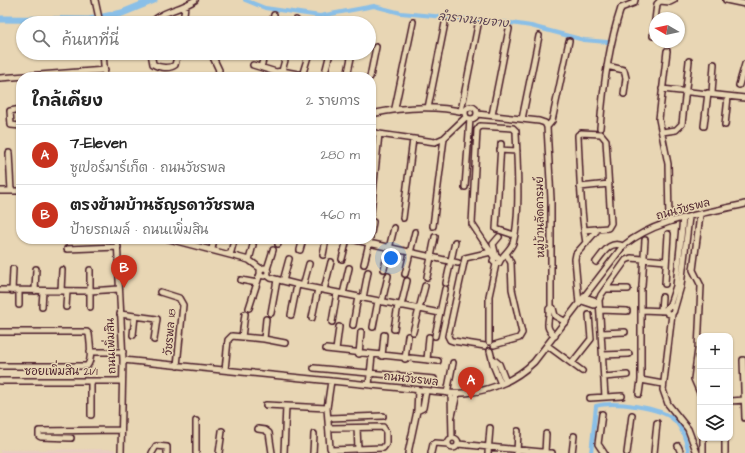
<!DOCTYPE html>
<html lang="th">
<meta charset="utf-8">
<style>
:root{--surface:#fff;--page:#f6f6f6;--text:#222;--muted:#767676;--line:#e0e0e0;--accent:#c8321e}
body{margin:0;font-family:"Architects Daughter","Playpen Sans Thai",sans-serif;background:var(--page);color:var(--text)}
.controls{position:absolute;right:12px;bottom:12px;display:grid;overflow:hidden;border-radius:8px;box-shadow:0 1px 3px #0004}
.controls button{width:36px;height:36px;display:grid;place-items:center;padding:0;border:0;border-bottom:1px solid var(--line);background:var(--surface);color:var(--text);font:20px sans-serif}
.compass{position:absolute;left:649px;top:12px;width:36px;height:36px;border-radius:50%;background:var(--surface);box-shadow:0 1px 3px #0004;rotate:279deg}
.you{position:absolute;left:391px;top:258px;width:14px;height:14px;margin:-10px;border:3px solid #fff;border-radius:50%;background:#1a73e8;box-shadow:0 0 0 6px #1a73e833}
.badge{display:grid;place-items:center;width:26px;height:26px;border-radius:50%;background:var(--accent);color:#fff;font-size:13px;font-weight:700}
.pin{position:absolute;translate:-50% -33px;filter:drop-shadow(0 1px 2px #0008)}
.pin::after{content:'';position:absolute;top:21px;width:14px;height:12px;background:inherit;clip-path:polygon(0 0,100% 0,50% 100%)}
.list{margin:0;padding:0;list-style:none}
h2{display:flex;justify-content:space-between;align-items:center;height:52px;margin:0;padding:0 16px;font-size:17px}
h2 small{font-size:13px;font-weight:400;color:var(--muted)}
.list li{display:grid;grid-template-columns:26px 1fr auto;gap:12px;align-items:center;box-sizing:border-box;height:60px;padding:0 16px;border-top:1px solid var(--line)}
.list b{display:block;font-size:15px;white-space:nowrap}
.list p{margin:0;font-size:13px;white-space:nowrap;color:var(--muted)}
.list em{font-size:13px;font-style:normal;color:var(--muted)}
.icon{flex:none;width:22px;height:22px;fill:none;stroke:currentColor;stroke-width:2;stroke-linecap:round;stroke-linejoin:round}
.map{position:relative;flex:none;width:745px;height:453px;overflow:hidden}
.search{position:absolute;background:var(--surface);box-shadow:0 1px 3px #0004;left:16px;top:16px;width:360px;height:44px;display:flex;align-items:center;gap:10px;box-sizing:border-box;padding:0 14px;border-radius:22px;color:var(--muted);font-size:15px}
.panel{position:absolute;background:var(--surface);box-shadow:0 1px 3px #0004;left:16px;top:72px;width:360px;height:172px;border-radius:16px}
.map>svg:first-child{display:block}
</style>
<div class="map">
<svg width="745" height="453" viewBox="0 0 745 453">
<rect width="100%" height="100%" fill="#e8d6b4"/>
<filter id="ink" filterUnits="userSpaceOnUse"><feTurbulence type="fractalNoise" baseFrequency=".025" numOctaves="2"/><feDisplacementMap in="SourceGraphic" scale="8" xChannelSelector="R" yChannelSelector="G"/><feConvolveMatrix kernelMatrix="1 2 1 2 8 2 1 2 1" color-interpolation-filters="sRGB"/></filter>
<g filter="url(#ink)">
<path fill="#e8cec1" d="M 115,449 L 115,453 L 0,453 L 0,450 Z"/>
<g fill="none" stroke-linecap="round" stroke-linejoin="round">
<path stroke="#8abfe7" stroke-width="4" d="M 245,0 L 265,8 L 320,16 L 374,6 L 401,13 L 511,23 L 531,26 L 584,40 L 607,42
M 591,453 L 596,406 C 613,401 661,407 674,420 C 683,428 686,442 689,453"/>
<path stroke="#8abfe7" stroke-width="7" d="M 0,19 L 89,20 L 122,13 L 154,0"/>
<g stroke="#4a1f2b" stroke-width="8">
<path id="minor" d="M 95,0 L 100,23
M 726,0 L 745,4
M 151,23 C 163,10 181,10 195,0
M 183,23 L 185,6
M 272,23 L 274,15
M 295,23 L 296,20
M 653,36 L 657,4 L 660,1 L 670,2 L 674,0
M 667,51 L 659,119 L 668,164 L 669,222
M 103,53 L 105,77
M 151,53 L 153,64 C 159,68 170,69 175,65 L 178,53
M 211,53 L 219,70 L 217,77
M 253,65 L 276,72
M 607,66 L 624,70 L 626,78 L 624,94
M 261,67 L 265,53
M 282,71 L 287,53
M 302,76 L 309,53
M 274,77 L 276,72 L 282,71 L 313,77
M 324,77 L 330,53
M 347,77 L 352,53
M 370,77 L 376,47
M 0,78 L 105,70
M 739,85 L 745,64
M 662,89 L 745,98
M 712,93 L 714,64
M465 113a6 6 0 1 1 12 0a6 6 0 1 1-12 0Z
M 395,108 L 413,22
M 428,108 L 445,23
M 21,109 L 10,111 L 11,125 L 21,126
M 461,111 L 478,25
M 371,114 C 402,107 434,105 465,112
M 477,114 L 539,121 L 545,123 L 547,127 L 551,199 L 551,307 L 549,309 C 550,322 543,326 555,336
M 492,115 L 509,29
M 522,119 L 539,36
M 725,125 L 728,97
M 704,126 L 708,93
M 547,127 L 552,121 L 569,41
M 600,128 C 603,88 608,47 621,8 L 634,3 L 635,0
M 371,131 L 379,134 L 435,142 L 444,138 L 466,117
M 662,132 L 676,130 L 682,124 L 689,61
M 501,144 L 496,229 L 514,235
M 500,150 L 517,151
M 9,153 L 11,191
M 465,187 L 470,119
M 580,187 L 609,184
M 0,191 L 21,191
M 371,212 L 379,134
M 403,218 L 413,139
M 433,226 L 444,138
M 584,230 L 608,228 L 611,223 L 606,140 L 601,134 L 581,133 L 578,135 L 578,137 C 580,172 580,208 586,243
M 371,233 L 373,222
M 117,239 L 123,360 L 121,453
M 169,239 L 249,260 L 261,269
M 351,239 L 458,263
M 255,240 L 255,239
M 278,244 L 279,239
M 67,249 L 118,247
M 212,249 L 214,239
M 300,250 L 303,239
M 230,255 L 234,241
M 323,255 L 326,239
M 496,256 L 493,244 L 499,237
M 494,257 L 472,224 L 477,130 L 480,126 L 513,128 L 516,131 C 517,161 521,216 513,243 C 510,251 502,255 499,263 L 496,264 L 493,261 L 495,256 L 500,259
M 342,259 L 347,239
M 249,260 L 253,245
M 596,262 C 604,252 610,240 623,246
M 364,264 L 370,239
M260 272a4 4 0 1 1 8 0a4 4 0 1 1-8 0Z
M 267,269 L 273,250
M 384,269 L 394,228
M 90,270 L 90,307
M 405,274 L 415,232
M 267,275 L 271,278 L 303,286 L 440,313
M 427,277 L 435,237
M 241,280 L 257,283
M 283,281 L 289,259
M 446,283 L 455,242
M 665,284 L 668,234
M 303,286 L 309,264
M 642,286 L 645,240
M 606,289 L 628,289
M 0,290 L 90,291 L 119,289
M 324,290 L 331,262
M 12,291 L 13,269
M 35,291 L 36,269
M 61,291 L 62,270
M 160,292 L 179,298 L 183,305 L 177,366
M 343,294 L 349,268
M 363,298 L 368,272
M 582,301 L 594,305 L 597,303 L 594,300 L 585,297
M 382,302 L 388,276
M 579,304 L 575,259 L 576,254 L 598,229
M 19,305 L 19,291
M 401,306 L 407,281
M666 310a4 4 0 1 1 8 0a4 4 0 1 1-8 0Z
M 42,307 L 43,291
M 66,307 L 67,291
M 551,307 L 553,308 L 555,316 L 566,322
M 669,307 L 676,286 L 683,218
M 249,308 L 260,274
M 600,310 L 627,311
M 641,310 L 666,311
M 674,310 L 681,286 L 689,217
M 661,311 L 662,297
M 271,313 L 277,280
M 120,314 L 157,319 L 154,340
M 672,314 L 663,390 L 668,404 L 688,429 L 697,453
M 291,315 L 297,285
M 312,318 L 318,289
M 332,322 L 337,293
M 353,325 L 358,297
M 373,327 L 378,301
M 394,329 L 398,305
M 0,332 L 87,332 L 89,334 C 90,343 93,359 87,366 L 0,366
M 413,332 L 425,286
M 601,333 L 625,332
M 133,335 L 135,316
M 435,336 L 445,289
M 242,337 L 245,314
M 264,339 L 266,319
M 489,342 L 489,296 L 496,264
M 494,345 L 519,338 L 522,333 L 512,289 L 511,263 L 506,253
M 485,346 L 453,341 L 450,340 L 448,336 L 465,258 L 491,252
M 548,346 L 582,371
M 326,349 L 438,361
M 336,350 L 339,327
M 490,351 L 494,367 L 501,384
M 90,352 L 123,352
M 359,354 L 361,332
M 603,355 L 629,354
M 382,356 L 384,335
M 405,359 L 408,336
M 493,359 L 499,364 L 506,382
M 123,360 L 451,393 C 482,395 512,383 534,362 L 623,246 C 657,218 704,214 745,204
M 427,360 L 429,337
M 743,360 L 745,418
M 572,363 L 591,339 L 589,315
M 314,368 L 434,379
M 225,370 L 228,340 L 232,336 L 264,339 L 285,343
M 604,377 L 627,375
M 641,380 L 663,384
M 0,381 L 122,381
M 91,381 L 91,415
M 369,385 L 372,355
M 447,393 L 453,363
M 451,393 L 452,438
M 700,393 L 694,379 L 698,349 L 701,286 L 693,270 L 700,215
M 639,394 L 641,380 L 641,290
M 605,397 L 599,300 L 601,295 L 626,260 L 631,258 L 666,261
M 590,398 L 622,396
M 730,401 L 745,400
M 266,405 L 327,408
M 417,411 L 423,408 L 426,391
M 602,414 L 598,444 L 604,453
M 452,416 L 457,394
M 329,418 L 383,416
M 330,428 L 383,427 L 386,432 L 386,444 L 383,448 L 331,450 L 330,448 L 327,408 L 331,381
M 357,428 L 358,449
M 258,429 L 265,430 L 269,433 L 272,453
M 71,438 L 41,437 L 39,436 L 39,431 L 121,430
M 725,438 L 725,453
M448 443a5 5 0 1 1 10 0a5 5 0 1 1-10 0Z
M 458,444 L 552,453
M 678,446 L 681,453
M 152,453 L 156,446 L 167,447 L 167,453
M 196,453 L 196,421
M 219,453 L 222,431
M 284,453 L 286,406
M 313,453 L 314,434
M 408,453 L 417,411 L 418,390
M 431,453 L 433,444 L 435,443 L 448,444
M 488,453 L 490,428
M 517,453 L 518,431
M 545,453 L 546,434
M 572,453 L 574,436
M 627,453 L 632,415
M 654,453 L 657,423
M 703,453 L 703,438"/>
</g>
<use href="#minor" stroke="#e8d6b4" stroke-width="5"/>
</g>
</g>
<g text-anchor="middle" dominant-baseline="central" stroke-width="3" stroke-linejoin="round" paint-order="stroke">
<g font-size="11" fill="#4a1f2b" stroke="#e8d6b4">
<text transform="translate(683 209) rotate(-15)">ถนนวัชรพล</text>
<text transform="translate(540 217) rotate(-91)">หมู่บ้านลัดดารมย์</text>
<text transform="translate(170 332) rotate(-85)">วัชรพล 18</text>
<text transform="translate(111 346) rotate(-92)">ถนนเพิ่มสิน</text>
<text x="61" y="371">ซอยเพิ่มสิน 21/1</text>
<text transform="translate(411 379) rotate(6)">ถนนวัชรพล</text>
</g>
<g font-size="12" font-style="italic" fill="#573f51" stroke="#e8d6b4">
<text transform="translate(473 20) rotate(6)">ลำรางนายจาง</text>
</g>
</g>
</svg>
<div class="controls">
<button>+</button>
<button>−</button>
<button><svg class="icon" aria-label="layers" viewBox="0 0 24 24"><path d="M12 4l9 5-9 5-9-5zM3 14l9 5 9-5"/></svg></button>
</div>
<svg class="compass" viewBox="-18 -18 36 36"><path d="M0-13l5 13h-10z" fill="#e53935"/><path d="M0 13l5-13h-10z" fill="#767676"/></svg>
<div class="you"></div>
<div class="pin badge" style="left:471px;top:400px">A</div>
<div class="pin badge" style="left:124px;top:288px">B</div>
<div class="search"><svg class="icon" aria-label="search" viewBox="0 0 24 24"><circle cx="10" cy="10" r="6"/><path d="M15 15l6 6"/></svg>ค้นหาที่นี่</div>
<section class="panel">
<h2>ใกล้เคียง<small>2 รายการ</small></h2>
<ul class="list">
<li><span class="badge">A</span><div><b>7-Eleven</b><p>ซูเปอร์มาร์เก็ต · ถนนวัชรพล</p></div><em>280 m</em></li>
<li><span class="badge">B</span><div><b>ตรงข้ามบ้านธัญรดาวัชรพล</b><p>ป้ายรถเมล์ · ถนนเพิ่มสิน</p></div><em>460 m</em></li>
</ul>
</section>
</div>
